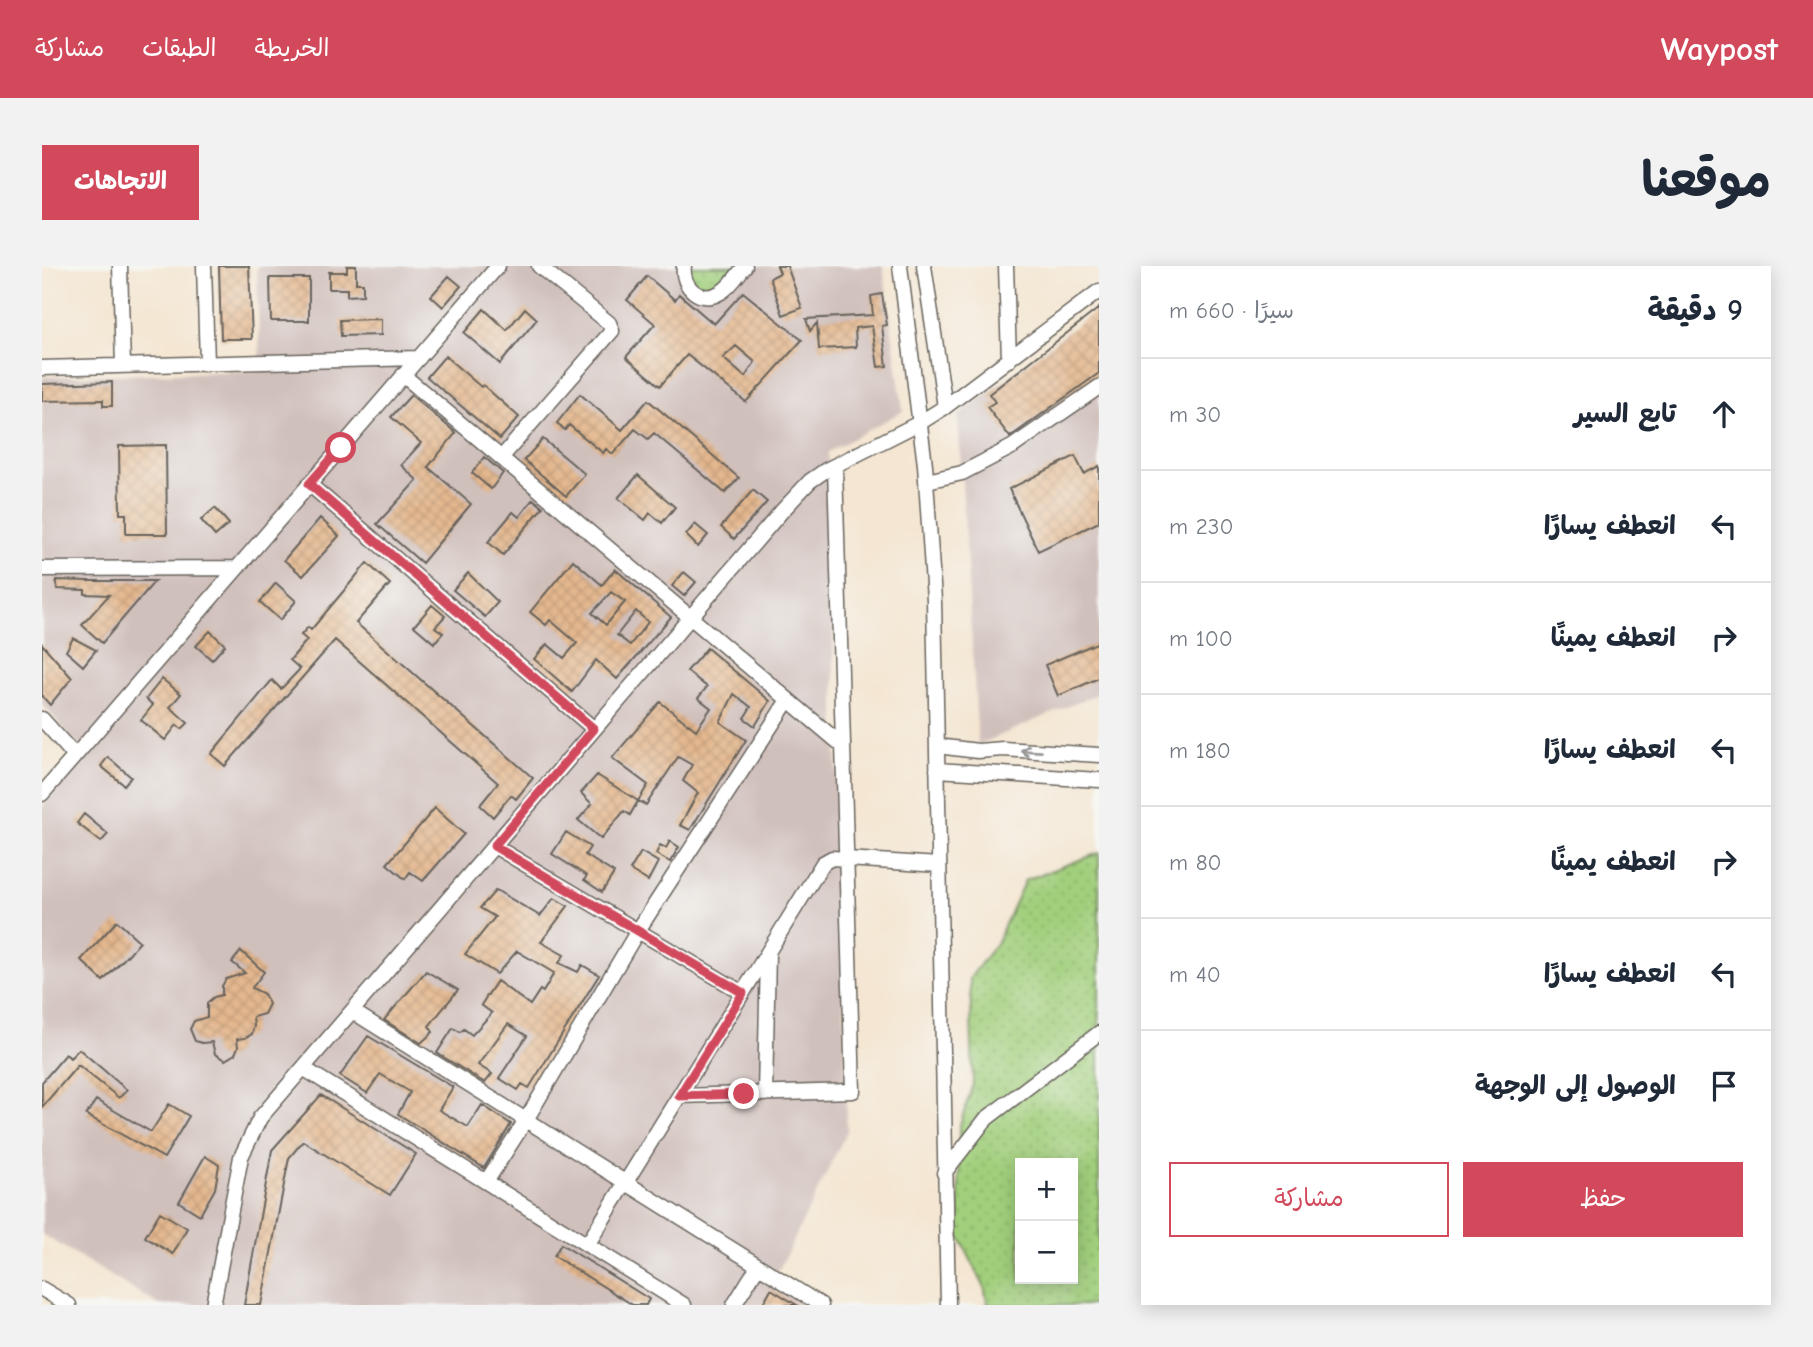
<!DOCTYPE html>
<html lang="ar">
<meta charset="utf-8">
<style>
:root{--surface:#fff;--page:#f2f2f3;--text:#1f2937;--muted:#747a83;--line:#e0e1e3;--accent:#d1495b}
body{margin:0;font-family:"Comic Neue","Playpen Sans Arabic",sans-serif;background:var(--page);color:var(--text);direction:rtl}
.controls{position:absolute;right:21px;bottom:21px;display:grid;overflow:hidden;border-radius:0px;box-shadow:0 4px 18px #0003}
.controls button{width:63px;height:63px;display:grid;place-items:center;padding:0;border:0;border-bottom:2px solid var(--line);background:var(--surface);color:var(--text);font:35px sans-serif}
.stop{position:absolute;width:21px;height:21px;margin:-16px;border:5px solid #d1495b;border-radius:50%;background:#fff}
.stop.end{background:#d1495b;border-color:#fff;box-shadow:0 2px 7px #0008}
.list{margin:0;padding:0;list-style:none}
h2{display:flex;justify-content:space-between;align-items:center;height:91px;margin:0;padding:0 28px;font-size:30px}
h2 small{font-size:23px;font-weight:400;color:var(--muted)}
.list li{display:grid;grid-template-columns:46px 1fr auto;gap:21px;align-items:center;box-sizing:border-box;height:112px;padding:0 28px;border-top:2px solid var(--line)}
.list b{display:block;font-size:26px;white-space:nowrap}
.list em{font-size:23px;font-style:normal;color:var(--muted)}
.actions{display:flex;gap:14px;padding:21px 28px}
.actions a{flex:1;padding:16px 0;border:2px solid var(--accent);border-radius:0px;text-align:center;font-size:24px;color:var(--accent)}
.actions .main{background:var(--accent);color:#fff}
.icon{flex:none;width:38px;height:38px;fill:none;stroke:currentColor;stroke-width:2;stroke-linecap:round;stroke-linejoin:round}
.map{position:relative;flex:none;width:1057px;height:1039px;overflow:hidden;direction:ltr;border-radius:0px}
header{display:flex;align-items:center;gap:42px;box-sizing:border-box;height:98px;padding:0 35px;background:var(--accent);color:#fff}
header strong{font-size:33px}
nav{display:flex;gap:38px;margin-inline-start:auto;font-size:24px}
.intro{display:flex;align-items:center;justify-content:space-between;box-sizing:border-box;height:168px;padding:0 42px}
h1{margin:0;font-size:49px}
.button{padding:18px 32px;border-radius:0px;background:var(--accent);color:#fff;font-size:24px;font-weight:700}
main{display:flex;gap:42px;padding:0 42px}
aside{flex:1;background:var(--surface);border-radius:0px;box-shadow:0 4px 18px #0003}
.map>svg:first-child{display:block}
</style>
<header>
<strong>Waypost</strong>
<nav><a>الخريطة</a><a>الطبقات</a><a>مشاركة</a></nav>
</header>
<div class="intro"><h1>موقعنا</h1><a class="button">الاتجاهات</a></div>
<main>
<aside>
<h2>9 دقيقة<small>سيرًا · 660 m</small></h2>
<ul class="list">
<li><svg class="icon" aria-label="ahead" viewBox="0 0 24 24"><path d="M12 20V5M6 11l6-6 6 6"/></svg><div><b>تابع السير</b></div><em>30 m</em></li>
<li><svg class="icon" aria-label="left" viewBox="0 0 24 24"><path d="M17 20v-9H6M10 6l-5 5 5 5"/></svg><div><b>انعطف يسارًا</b></div><em>230 m</em></li>
<li><svg class="icon" aria-label="right" viewBox="0 0 24 24"><path d="M7 20v-9h11M14 6l5 5-5 5"/></svg><div><b>انعطف يمينًا</b></div><em>100 m</em></li>
<li><svg class="icon" aria-label="left" viewBox="0 0 24 24"><path d="M17 20v-9H6M10 6l-5 5 5 5"/></svg><div><b>انعطف يسارًا</b></div><em>180 m</em></li>
<li><svg class="icon" aria-label="right" viewBox="0 0 24 24"><path d="M7 20v-9h11M14 6l5 5-5 5"/></svg><div><b>انعطف يمينًا</b></div><em>80 m</em></li>
<li><svg class="icon" aria-label="left" viewBox="0 0 24 24"><path d="M17 20v-9H6M10 6l-5 5 5 5"/></svg><div><b>انعطف يسارًا</b></div><em>40 m</em></li>
<li><svg class="icon" aria-label="arrive" viewBox="0 0 24 24"><path d="M6 21V4h12l-3 4 3 4H6"/></svg><div><b>الوصول إلى الوجهة</b></div></li>
</ul>
<div class="actions"><a class="main">حفظ</a><a>مشاركة</a></div>
</aside>
<div class="map">
<svg width="1057" height="1039" viewBox="0 0 1057 1039">
<defs>
<pattern id="grass-dots" width="8" height="8" patternUnits="userSpaceOnUse" patternTransform="scale(1.75)"><rect width="8" height="8" fill="#a1cf7c"/><path d="M2 2h.1M6 6h.1" fill="none" stroke="#8ab16b" stroke-width="1.8" stroke-linecap="round"/></pattern>
<pattern id="building-cross-hatch" width="8" height="8" patternUnits="userSpaceOnUse" patternTransform="scale(1.75)"><rect width="8" height="8" fill="#e4b88f"/><path d="M0 0l8 8M0 8l8-8" fill="none" stroke="#c39e7b"/></pattern>
</defs>
<rect width="100%" height="100%" fill="#f6f6f2"/>
<filter id="ink" filterUnits="userSpaceOnUse"><feTurbulence type="fractalNoise" baseFrequency=".0143" numOctaves="2"/><feDisplacementMap in="SourceGraphic" scale="14" xChannelSelector="R" yChannelSelector="G"/><feConvolveMatrix kernelMatrix="1 2 1 2 8 2 1 2 1" color-interpolation-filters="sRGB"/></filter>
<filter id="wash" filterUnits="userSpaceOnUse"><feTurbulence type="fractalNoise" baseFrequency=".00686" numOctaves="4" result="noise"/><feDisplacementMap in="SourceGraphic" scale="28" xChannelSelector="R" yChannelSelector="G"/><feGaussianBlur stdDeviation="1.57" result="paint"/><feColorMatrix in="noise" values="0 0 0 0 0 0 0 0 0 0 0 0 0 0 0 0 0 1.4 0 .05"/><feComposite in="paint" operator="in"/></filter>
<g filter="url(#wash)">
<rect width="100%" height="100%" fill="#f4e6d2"/>
<path fill="#d0c0bc" d="M 215,0 L 841,0 L 861,145 L 786,186 L 805,865 L 730,1018 L 762,1039 L 117,1039 L 0,968 L 0,541 L 45,489 L 0,438 L 0,111 L 218,105 Z
M 1057,42 L 1057,427 L 936,479 L 916,150 Z"/>
<path fill="url(#grass-dots)" stroke="#5e764c" stroke-width="2" fill-rule="evenodd" d="M 647,0 L 695,0 C 680,18 673,34 650,17 Z
M 1057,587 L 1057,1039 L 946,1039 L 942,1020 L 917,970 L 917,862 L 931,818 L 928,712 L 955,676 L 983,614 ZM 978,897 L 1031,897 L 1031,1013 L 978,1013 Z"/>
<g id="blocks">
<path fill="url(#building-cross-hatch)" fill-rule="evenodd" d="M 177,0 L 207,0 L 210,73 L 179,73 Z
M 305,0 L 314,0 L 314,17 L 321,17 L 321,29 L 305,30 L 305,23 L 287,23 L 287,6 L 305,6 Z
M 735,0 L 745,0 L 760,42 L 741,49 L 728,12 L 738,7 Z
M 407,10 L 419,20 L 401,41 L 389,30 Z
M 605,10 L 633,34 L 637,28 L 672,58 L 701,26 L 760,74 L 704,136 L 645,89 L 618,120 L 584,91 L 613,58 L 585,34 ZM 694,80 L 713,96 L 703,111 L 681,92 Z
M 228,12 L 267,12 L 267,55 L 229,55 Z
M 840,28 L 845,59 L 840,60 L 845,100 L 836,101 L 830,60 L 813,62 L 814,81 L 777,83 L 775,57 L 768,65 L 764,53 L 831,49 L 829,30 Z
M 483,42 L 495,53 L 458,98 L 422,67 L 442,43 L 465,64 Z
M 1057,42 L 1057,107 L 968,171 L 945,141 L 953,136 L 947,128 Z
M 339,53 L 339,69 L 299,70 L 298,54 Z
M 403,90 L 439,121 L 441,119 L 477,151 L 458,173 L 385,111 Z
M 70,116 L 70,140 L 61,140 L 61,134 L 0,135 L 0,118 Z
M 538,128 L 580,164 L 606,134 L 697,212 L 683,227 L 612,167 L 606,173 L 593,163 L 571,188 L 564,183 L 561,187 L 527,159 L 523,164 L 515,157 Z
M 369,129 L 414,167 L 386,201 L 429,238 L 380,297 L 335,258 L 375,214 L 359,199 L 379,177 L 349,151 Z
M 501,173 L 543,208 L 524,230 L 482,194 Z
M 124,179 L 125,268 L 84,268 L 84,248 L 78,248 L 77,180 Z
M 1033,190 L 1042,208 L 1057,200 L 1057,256 L 996,285 L 967,223 Z
M 442,191 L 461,207 L 449,223 L 430,207 Z
M 596,209 L 633,241 L 620,257 L 608,247 L 603,254 L 576,232 Z
M 711,224 L 725,236 L 692,273 L 679,261 Z
M 491,233 L 501,241 L 461,289 L 446,276 L 471,246 L 477,251 Z
M 173,242 L 187,258 L 173,270 L 159,254 Z
M 278,252 L 297,270 L 261,310 L 242,294 Z
M 653,258 L 666,269 L 656,281 L 644,269 Z
M 531,294 L 560,319 L 573,303 L 629,351 L 575,413 L 554,394 L 530,426 L 492,393 L 505,378 L 522,392 L 535,377 L 508,354 L 504,359 L 488,346 ZM 569,326 L 583,336 L 564,359 L 550,347 ZM 594,345 L 606,356 L 588,379 L 575,369 Z
M 325,297 L 348,318 L 314,357 L 491,512 L 474,533 L 469,529 L 451,551 L 438,539 L 456,517 L 293,374 L 183,500 L 169,488 L 230,414 L 239,423 L 258,403 L 248,394 L 265,374 L 259,369 L 266,361 L 269,364 Z
M 642,306 L 654,316 L 642,330 L 630,320 Z
M 426,307 L 456,336 L 443,351 L 411,324 Z
M 14,314 L 47,315 L 113,315 L 60,377 L 40,359 L 67,329 L 43,328 L 43,324 L 15,323 Z
M 234,317 L 254,335 L 238,354 L 218,336 Z
M 390,339 L 403,350 L 393,361 L 401,367 L 392,377 L 372,360 Z
M 168,365 L 183,379 L 170,394 L 154,380 Z
M 31,372 L 54,384 L 41,400 L 24,385 Z
M 1057,376 L 1057,412 L 1016,430 L 1003,399 Z
M 0,378 L 30,412 L 8,439 L 0,430 Z
M 665,382 L 728,435 L 713,460 L 702,452 L 709,441 L 692,428 L 678,456 L 704,474 L 648,564 L 638,559 L 656,527 L 641,515 L 650,499 L 636,491 L 604,539 L 596,535 L 606,519 L 570,492 L 618,436 L 654,464 L 669,442 L 656,432 L 665,421 L 645,405 Z
M 120,413 L 139,428 L 128,441 L 146,457 L 140,463 L 135,459 L 123,474 L 99,454 L 111,439 L 104,433 Z
M 66,491 L 89,511 L 82,519 L 59,500 Z
M 555,509 L 596,535 L 588,549 L 582,545 L 559,573 L 536,554 L 550,538 L 539,527 Z
M 393,542 L 422,568 L 381,615 L 368,606 L 363,613 L 345,598 Z
M 42,548 L 66,568 L 59,576 L 35,557 Z
M 524,566 L 548,581 L 543,589 L 572,607 L 560,626 L 542,614 L 545,610 L 510,588 Z
M 628,575 L 637,581 L 628,596 L 614,588 L 618,579 L 624,582 Z
M 599,586 L 616,596 L 606,615 L 588,604 Z
M 454,624 L 498,650 L 512,632 L 526,640 L 499,676 L 522,689 L 517,697 L 536,706 L 540,699 L 557,709 L 487,822 L 480,818 L 476,824 L 457,812 L 485,770 L 466,758 L 436,799 L 450,808 L 443,817 L 395,787 L 411,762 L 418,766 L 422,763 L 430,769 L 450,747 L 439,739 L 455,715 L 488,739 L 498,724 L 501,726 L 512,707 L 475,685 L 455,708 L 423,688 L 453,651 L 438,642 Z
M 75,655 L 98,676 L 61,715 L 39,694 Z
M 199,685 L 222,706 L 210,722 L 222,728 L 227,738 L 222,748 L 211,751 L 212,760 L 210,768 L 203,772 L 195,773 L 196,781 L 193,788 L 183,794 L 173,788 L 170,776 L 160,777 L 153,775 L 148,763 L 152,755 L 165,751 L 165,737 L 172,731 L 180,729 L 180,720 L 184,713 L 203,707 L 190,696 Z
M 384,705 L 416,724 L 387,760 L 391,766 L 379,777 L 342,754 Z
M 326,770 L 411,821 L 397,844 L 426,861 L 440,839 L 469,858 L 442,902 L 356,848 L 368,826 L 338,808 L 325,827 L 298,810 Z
M 37,783 L 85,824 L 77,832 L 36,799 L 0,841 L 0,816 L 24,788 L 28,792 Z
M 279,829 L 374,888 L 348,929 L 261,875 L 247,892 L 219,1039 L 202,1039 L 230,884 Z
M 54,834 L 109,866 L 127,838 L 147,850 L 122,892 L 44,849 Z
M 163,890 L 177,899 L 173,923 L 158,949 L 137,936 Z
M 118,946 L 145,962 L 131,988 L 103,971 Z
M 519,978 L 607,1033 L 604,1039 L 591,1039 L 512,990 Z
M 729,1023 L 755,1039 L 720,1039 Z"/>
</g>
</g>
<g filter="url(#ink)">
<use href="#blocks" fill-opacity="0" stroke="#68635c" stroke-width="2"/>
<g fill="none" stroke-linecap="round" stroke-linejoin="round">
<g stroke="#68635c" stroke-width="17">
<path id="minor" d="M 78,0 L 81,99
M 162,0 L 165,97
M 642,0 C 639,21 659,39 679,26 C 689,20 696,8 703,0
M 858,0 L 883,199 L 892,334 L 906,1039
M 882,0 L 903,141
M 964,0 L 967,94
M 0,102 L 377,92
M 361,109 L 801,480
M 459,192 L 570,65 L 567,57 L 497,0
M 885,215 L 920,207 L 970,181 L 1057,121
M 267,218 L 552,463
M 0,303 L 195,302
M 0,453 L 33,490 L 0,528
M 895,480 L 936,485 L 961,483 L 1057,489
M 33,490 L 456,0
M 895,504 L 1057,514
M 452,580 L 701,727
M 310,745 L 779,1039
M 261,802 L 642,1039
M 723,828 L 726,687
M 637,830 L 811,825 L 793,200
M 902,907 L 944,853 L 1057,767
M 444,916 L 484,854 L 595,666 L 746,434
M 545,979 L 781,597 L 790,592 L 897,599
M 0,1023 L 27,1039
M 171,1039 L 199,891 L 218,852 L 739,246 L 768,215 L 784,204 L 879,156 L 903,141 L 1057,25
M 692,1039 L 716,1000"/>
</g>
<use href="#minor" stroke="#fff" stroke-width="14"/>
</g>
<defs><path id="oneway-shaft" d="M-6 0H5M1.5-3L5.5 0L1.5 3" fill="none" stroke-width="1.6" stroke-linecap="round" stroke-linejoin="round" transform="scale(1.75)"/></defs>
<use stroke="#999" href="#oneway-shaft" transform="translate(989 485) rotate(-177)"/>
</g>
<g fill="none" stroke-linecap="round" stroke-linejoin="round" filter="url(#ink)">
<path stroke="#d1495b" stroke-width="9" d="M 299,182 L 267,218 L 552,463 L 452,580 L 701,727 L 637,830 L 702,828"/>
</g>
</svg>
<div class="controls">
<button>+</button>
<button>−</button>
</div>
<div class="stop" style="left:299px;top:182px"></div>
<div class="stop end" style="left:702px;top:828px"></div>
</div>
</main>
